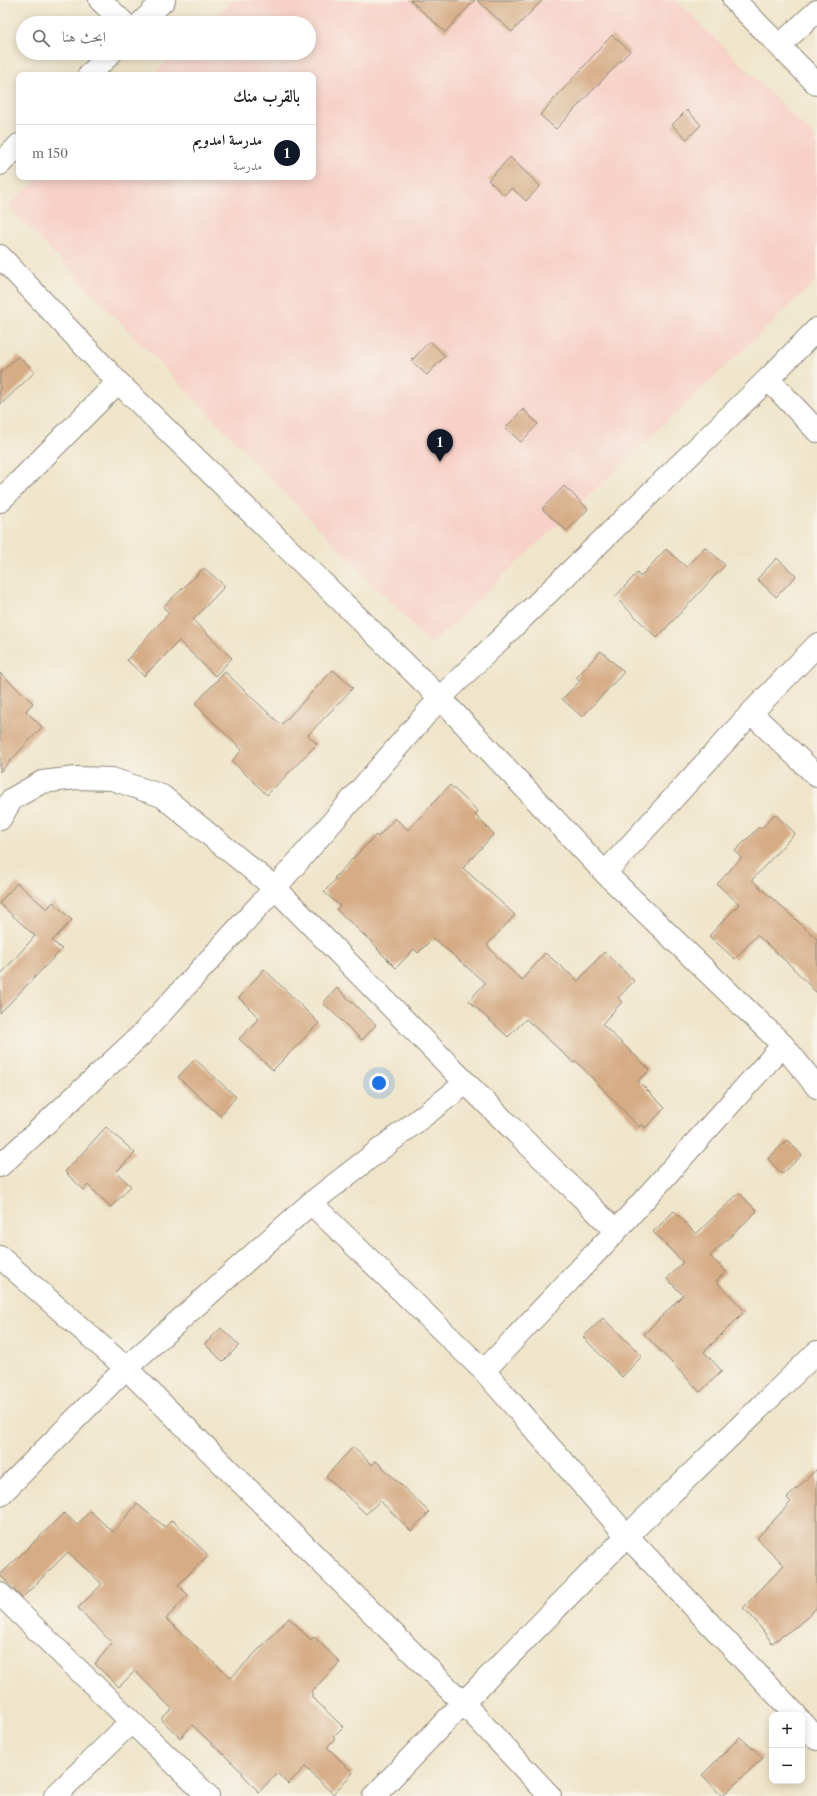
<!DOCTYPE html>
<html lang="ar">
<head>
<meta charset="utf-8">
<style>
	:root { --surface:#fff; --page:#f2f2f2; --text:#202124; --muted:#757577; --line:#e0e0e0; --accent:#111827 }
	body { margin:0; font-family:"Libre Caslon Text",Amiri,serif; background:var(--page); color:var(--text); direction:rtl }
	.controls { position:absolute; right:12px; bottom:12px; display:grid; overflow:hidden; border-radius:8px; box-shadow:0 2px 10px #0003 }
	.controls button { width:36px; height:36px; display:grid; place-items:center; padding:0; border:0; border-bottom:1px solid var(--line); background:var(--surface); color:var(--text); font:20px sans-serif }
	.you { position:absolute; left:379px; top:1083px; width:14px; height:14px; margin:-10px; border:3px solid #fff; border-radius:50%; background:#1a73e8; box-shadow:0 0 0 6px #1a73e833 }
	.badge { display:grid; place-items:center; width:26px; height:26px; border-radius:50%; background:var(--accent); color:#fff; font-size:13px; font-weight:700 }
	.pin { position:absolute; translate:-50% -33px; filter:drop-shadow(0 1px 2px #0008) }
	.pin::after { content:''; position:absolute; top:21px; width:14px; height:12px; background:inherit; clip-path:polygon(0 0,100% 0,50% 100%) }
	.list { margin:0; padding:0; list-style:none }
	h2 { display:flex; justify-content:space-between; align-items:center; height:52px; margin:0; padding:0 16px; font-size:17px }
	h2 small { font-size:13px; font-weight:400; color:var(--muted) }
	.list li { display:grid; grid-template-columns:26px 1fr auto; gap:12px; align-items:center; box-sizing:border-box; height:56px; padding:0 16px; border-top:1px solid var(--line) }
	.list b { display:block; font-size:15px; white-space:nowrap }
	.list p { margin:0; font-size:13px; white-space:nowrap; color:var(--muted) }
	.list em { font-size:13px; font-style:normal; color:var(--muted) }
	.icon { flex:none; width:22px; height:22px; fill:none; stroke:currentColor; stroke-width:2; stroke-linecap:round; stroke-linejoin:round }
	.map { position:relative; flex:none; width:817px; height:1796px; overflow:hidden; direction:ltr }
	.search { position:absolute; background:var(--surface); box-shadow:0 2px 10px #0003; left:16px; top:16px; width:300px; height:44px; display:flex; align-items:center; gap:10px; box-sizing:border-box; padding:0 14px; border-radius:22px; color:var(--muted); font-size:15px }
	.panel { position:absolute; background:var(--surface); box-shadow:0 2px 10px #0003; left:16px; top:72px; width:300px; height:108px; border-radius:8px; direction:rtl }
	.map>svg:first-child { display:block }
	.built { fill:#f7d1c8 }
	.building { fill:#d6ac85 }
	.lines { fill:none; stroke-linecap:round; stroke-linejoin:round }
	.minor-casing { stroke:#8d887a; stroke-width:24 }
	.minor { stroke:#fff; stroke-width:22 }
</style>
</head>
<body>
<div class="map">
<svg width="817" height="1796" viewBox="0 0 817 1796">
	<rect width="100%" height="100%" fill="#f7f3e8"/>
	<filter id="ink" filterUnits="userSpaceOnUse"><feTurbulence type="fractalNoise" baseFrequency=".025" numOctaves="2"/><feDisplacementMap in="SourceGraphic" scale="8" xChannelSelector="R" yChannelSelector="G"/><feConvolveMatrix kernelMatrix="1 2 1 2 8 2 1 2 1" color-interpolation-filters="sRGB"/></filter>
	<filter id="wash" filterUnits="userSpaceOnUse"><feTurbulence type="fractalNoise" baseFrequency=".012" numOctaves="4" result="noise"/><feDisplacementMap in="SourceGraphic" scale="16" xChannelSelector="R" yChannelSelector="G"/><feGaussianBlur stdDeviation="0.9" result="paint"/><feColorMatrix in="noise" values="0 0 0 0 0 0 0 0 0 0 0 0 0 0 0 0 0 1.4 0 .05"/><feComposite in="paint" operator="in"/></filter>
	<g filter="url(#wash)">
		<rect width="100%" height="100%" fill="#efe5ca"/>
		<path class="built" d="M 235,0 L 676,0 L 817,139 L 817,280 L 431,644 L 8,206 L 40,177 L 313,177 L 313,75 L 152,75 L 176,53 L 309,53 L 309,23 L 209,23 Z"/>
		<g id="blocks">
			<path class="building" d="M 410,0 L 475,0 L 445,32 Z
				M 477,0 L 542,0 L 512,32 Z
				M 612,35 L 630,51 L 556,129 L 540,115 Z
				M 687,110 L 701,125 L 687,139 L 672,125 Z
				M 510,157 L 540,186 L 526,201 L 512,188 L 504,195 L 488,180 Z
				M 430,341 L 445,356 L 427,375 L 411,361 Z
				M 18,356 L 35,372 L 0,405 L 0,373 Z
				M 523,409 L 538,424 L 521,442 L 505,428 Z
				M 564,486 L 588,509 L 567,531 L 542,509 Z
				M 705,547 L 725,565 L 657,638 L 615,597 L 637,573 L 640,577 L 666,549 L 686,567 Z
				M 777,558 L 796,576 L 776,597 L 757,579 Z
				M 204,568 L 225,586 L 193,620 L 232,658 L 215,676 L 179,641 L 144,676 L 127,660 L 169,613 L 163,607 Z
				M 601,651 L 624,672 L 582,717 L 562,699 L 580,681 L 576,678 Z
				M 333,670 L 353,688 L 308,735 L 317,744 L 267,795 L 232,761 L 242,750 L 195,704 L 225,672 L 281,725 Z
				M 0,673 L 33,703 L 26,711 L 42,727 L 0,772 Z
				M 450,785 L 478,811 L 475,815 L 494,834 L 463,868 L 515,915 L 487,945 L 502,962 L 522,980 L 545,953 L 578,981 L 604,952 L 634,981 L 618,998 L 622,1002 L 602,1024 L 650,1070 L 638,1081 L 665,1108 L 645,1128 L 642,1124 L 639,1127 L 576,1061 L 574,1063 L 526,1019 L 508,1037 L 469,1001 L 485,983 L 436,940 L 435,941 L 432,939 L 418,953 L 414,949 L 396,968 L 377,949 L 378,948 L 336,909 L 340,906 L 324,892 L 336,879 L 334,878 L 366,845 L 376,835 L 378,837 L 395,818 L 408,830 Z
				M 775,814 L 795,833 L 752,880 L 817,939 L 817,993 L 791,966 L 757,935 L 735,959 L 709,936 L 739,904 L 717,884 L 741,858 L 735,851 L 759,827 L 761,829 Z
				M 17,883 L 47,909 L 53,902 L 72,920 L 52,941 L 62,949 L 0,1013 L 0,975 L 35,936 L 0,904 L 0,902 Z
				M 264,969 L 319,1023 L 273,1070 L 239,1039 L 259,1018 L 239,998 Z
				M 337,988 L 376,1025 L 362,1040 L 323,1003 Z
				M 195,1059 L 236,1097 L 220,1116 L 178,1077 Z
				M 106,1127 L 135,1153 L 116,1172 L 131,1186 L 111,1207 L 88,1185 L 84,1190 L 65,1172 Z
				M 787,1140 L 802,1155 L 782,1174 L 768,1159 Z
				M 739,1193 L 757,1211 L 710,1256 L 726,1272 L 716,1281 L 745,1311 L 704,1352 L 722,1371 L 700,1392 L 644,1334 L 683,1295 L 667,1279 L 683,1262 L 653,1232 L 674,1211 L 696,1234 Z
				M 603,1318 L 642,1356 L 622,1377 L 583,1337 Z
				M 221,1328 L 239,1345 L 223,1362 L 205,1344 Z
				M 353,1447 L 372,1465 L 376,1461 L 429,1512 L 411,1531 L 380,1501 L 366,1514 L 326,1476 Z
				M 817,1469 L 817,1607 L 804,1621 L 772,1643 L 755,1620 L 743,1608 L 784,1565 L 757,1538 L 791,1502 L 787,1498 Z
				M 137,1504 L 165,1527 L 172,1520 L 208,1555 L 178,1585 L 188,1595 L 166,1619 L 231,1678 L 289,1618 L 311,1640 L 314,1637 L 340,1662 L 311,1692 L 313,1694 L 311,1696 L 343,1727 L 333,1737 L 335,1739 L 327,1747 L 353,1773 L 333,1794 L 305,1767 L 288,1784 L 277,1773 L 259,1792 L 242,1774 L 243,1773 L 192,1725 L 180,1738 L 161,1719 L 172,1709 L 135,1671 L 119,1687 L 95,1664 L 112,1643 L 78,1608 L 102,1584 L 68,1552 L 22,1598 L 0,1575 L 64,1513 L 77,1525 L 90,1511 L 113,1532 Z
				M 740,1737 L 763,1758 L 722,1796 L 702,1775 Z"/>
		</g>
	</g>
	<g filter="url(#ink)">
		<use href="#blocks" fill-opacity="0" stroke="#8d887a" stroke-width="1"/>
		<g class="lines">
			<defs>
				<path id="minor" d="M 100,0 L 124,23
					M 734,0 L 817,84
					M 141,23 L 164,0
					M 780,45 L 817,11
					M 89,75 L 111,53
					M 0,164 L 19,145
					M 0,256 L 118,382 L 440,698 L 605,873 L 783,1045 L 817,1087
					M 768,379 L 817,431
					M 0,501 L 118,382
					M 751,713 L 817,776
					M 0,819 L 12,799 L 42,782 L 76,778 L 112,779 L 162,796 L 275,888 L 466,1083 L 616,1231
					M 605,873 L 751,713 L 817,645
					M 0,1166 L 141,1035 L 275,888 L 440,698 L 768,379 L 817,329
					M 311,1203 L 484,1371 L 627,1536 L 796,1715
					M 0,1257 L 126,1368 L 463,1703 L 550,1796
					M 484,1371 L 616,1231 L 783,1045
					M 0,1495 L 126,1368 L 311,1203 L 466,1083
					M 0,1594 L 208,1796
					M 802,1722 L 817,1739
					M 55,1796 L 131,1722
					M 374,1796 L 463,1703 L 627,1536 L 817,1352"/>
			</defs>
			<use href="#minor" class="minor-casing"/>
			<use href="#minor" class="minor"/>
		</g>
	</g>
</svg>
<div class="controls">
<button>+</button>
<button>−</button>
</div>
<div class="you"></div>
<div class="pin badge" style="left:440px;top:462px">1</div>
<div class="search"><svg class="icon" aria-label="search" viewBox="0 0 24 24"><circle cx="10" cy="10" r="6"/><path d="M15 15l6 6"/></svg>ابحث هنا</div>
<section class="panel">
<h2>بالقرب منك<small></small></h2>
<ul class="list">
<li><span class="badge">1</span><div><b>مدرسة امدويم</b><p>مدرسة</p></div><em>150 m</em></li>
</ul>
</section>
</div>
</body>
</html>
